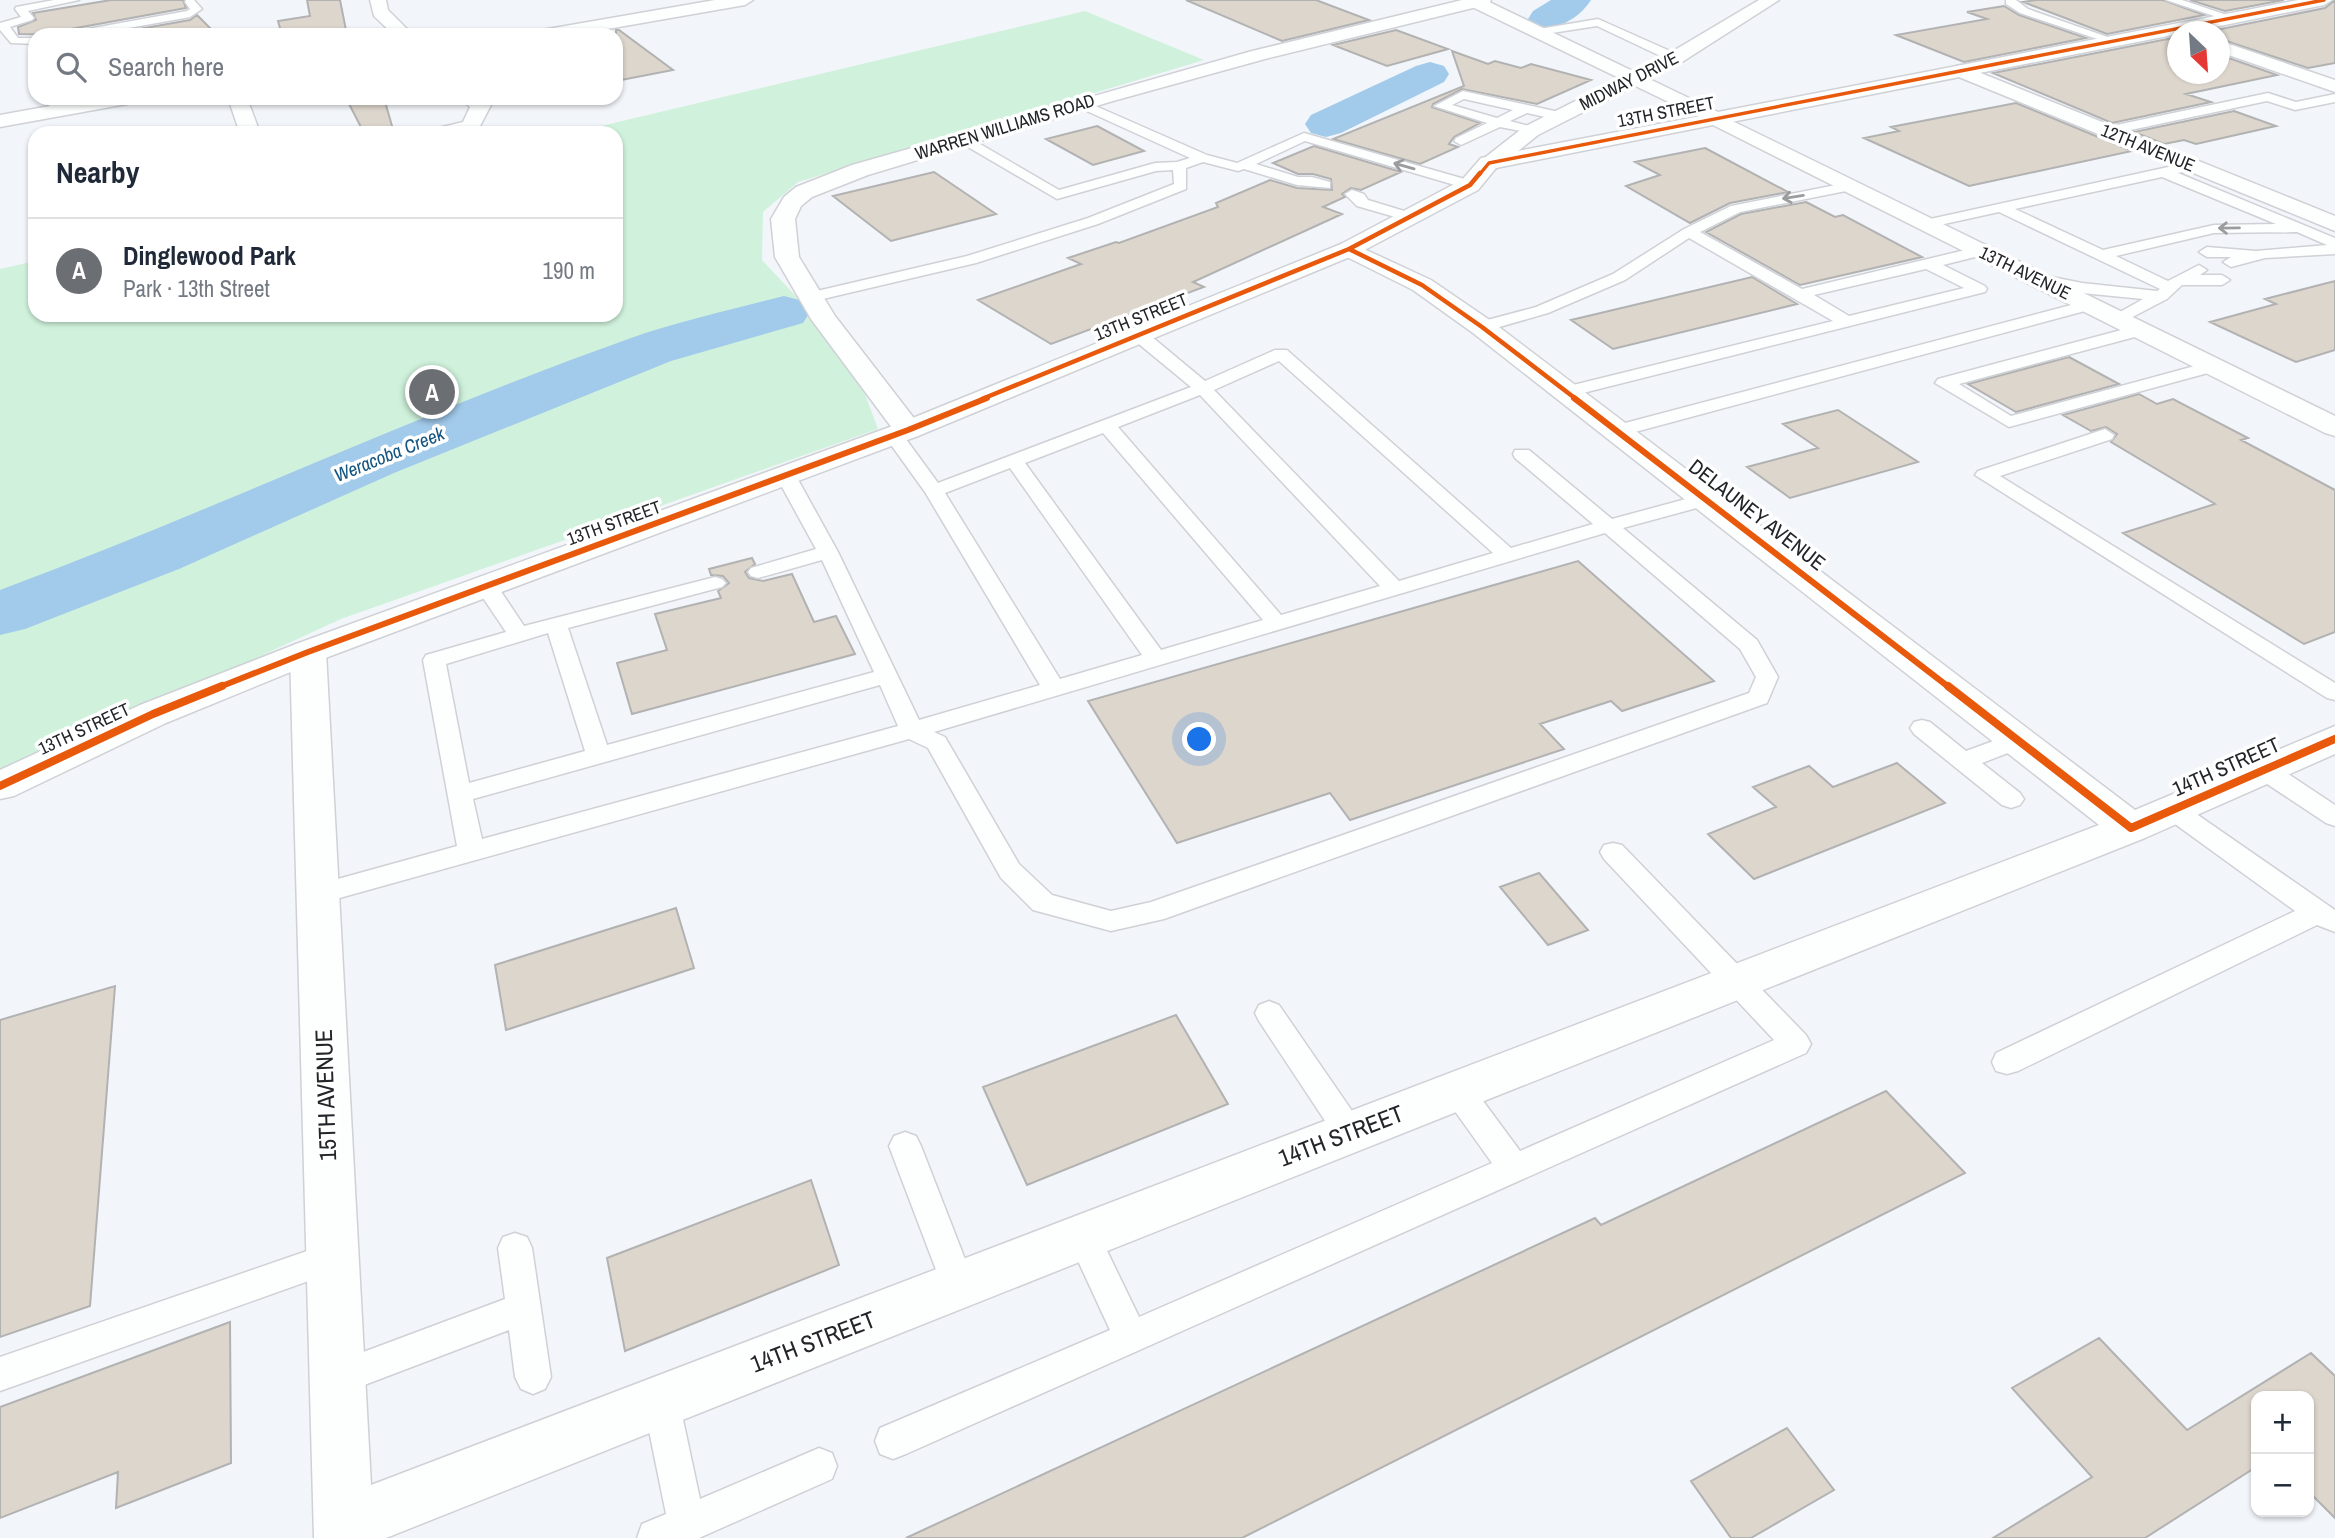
<!DOCTYPE html>
<html lang="en">
<head>
<meta charset="utf-8">
<style>
	:root { --surface:#fff; --page:#f2f2f3; --text:#1f2937; --muted:#747a83; --line:#e0e1e3; --accent:#6b6e72 }
	body { margin:0; font-family:"Archivo Narrow",sans-serif; background:var(--page); color:var(--text) }
	.controls { position:absolute; right:21px; bottom:21px; display:grid; overflow:hidden; border-radius:14px; box-shadow:0 2px 5px #0004 }
	.controls button { width:63px; height:63px; display:grid; place-items:center; padding:0; border:0; border-bottom:2px solid var(--line); background:var(--surface); color:var(--text); font:35px sans-serif }
	.compass { position:absolute; left:2167px; top:21px; width:63px; height:63px; border-radius:50%; background:var(--surface); box-shadow:0 2px 5px #0004; rotate:155deg }
	.you { position:absolute; left:1200px; top:740px; width:24px; height:24px; margin:-18px; border:5px solid #fff; border-radius:50%; background:#1a73e8; box-shadow:0 0 0 10px #1a73e833 }
	.badge { display:grid; place-items:center; width:46px; height:46px; border-radius:50%; background:var(--accent); color:#fff; font-size:23px; font-weight:700 }
	.pin { position:absolute; translate:-50% -50%; border:4px solid #fff; box-shadow:0 2px 7px #0006 }
	.list { margin:0; padding:0; list-style:none }
	h2 { display:flex; justify-content:space-between; align-items:center; height:91px; margin:0; padding:0 28px; font-size:30px }
	h2 small { font-size:23px; font-weight:400; color:var(--muted) }
	.list li { display:grid; grid-template-columns:46px 1fr auto; gap:21px; align-items:center; box-sizing:border-box; height:105px; padding:0 28px; border-top:2px solid var(--line) }
	.list b { display:block; font-size:26px; white-space:nowrap }
	.list p { margin:0; font-size:23px; white-space:nowrap; color:var(--muted) }
	.list em { font-size:23px; font-style:normal; color:var(--muted) }
	.icon { flex:none; width:38px; height:38px; fill:none; stroke:currentColor; stroke-width:2; stroke-linecap:round; stroke-linejoin:round }
	.map { position:relative; flex:none; width:2335px; height:1538px; overflow:hidden }
	.search { position:absolute; background:var(--surface); box-shadow:0 2px 5px #0004; left:28px; top:28px; width:595px; height:77px; display:flex; align-items:center; gap:18px; box-sizing:border-box; padding:0 24px; border-radius:21px; color:var(--muted); font-size:26px }
	.panel { position:absolute; background:var(--surface); box-shadow:0 2px 5px #0004; left:28px; top:126px; width:595px; height:196px; border-radius:21px }
	.map>svg:first-child { display:block }
	.green { fill:#d0f2dc }
	.lines { fill:none; stroke-linecap:round; stroke-linejoin:round }
	.river { fill:#a1caeb; fill-rule:evenodd }
	.building { fill:#ddd6cd; stroke:#b2b2b2; stroke-width:2 }
	.service-casing { stroke:#cfd1d6; stroke-width:3 }
	.minor-casing { stroke:#cfd1d6; stroke-width:3 }
	.tertiary-casing { stroke:#cfd1d6; stroke-width:3 }
	.secondary-casing { stroke:#cfd1d6; stroke-width:3 }
	.primary-casing { stroke:#cfd1d6; stroke-width:3 }
	.service { fill:#fdfefe; fill-rule:evenodd }
	.minor { fill:#fdfefe; fill-rule:evenodd }
	.tertiary { fill:#fdfefe; fill-rule:evenodd }
	.secondary { fill:#fdfefe; fill-rule:evenodd }
	.primary { fill:#fdfefe; fill-rule:evenodd }
	.cycleway-far3-casing { stroke:#fff; stroke-width:6 }
	.cycleway-far2-casing { stroke:#fff; stroke-width:7 }
	.cycleway-far1-casing { stroke:#fff; stroke-width:10 }
	.cycleway-casing { stroke:#fff; stroke-width:12 }
	.cycleway-far3 { stroke:#e8590c; stroke-width:3.5 }
	.cycleway-far2 { stroke:#e8590c; stroke-width:4.5 }
	.cycleway-far1 { stroke:#e8590c; stroke-width:6 }
	.cycleway { stroke:#e8590c; stroke-width:8 }
	.oneway { stroke:#9b9c9e }
	.labels { text-anchor:middle; stroke-width:7; stroke-linejoin:round; paint-order:stroke }
	.far-street-label { font-size:18px; fill:#232529; stroke:#fff }
	.far-water-label { font-size:19px; font-style:italic; fill:#135580; stroke:#fff }
	.street-label { font-size:21px; fill:#232529; stroke:#fff }
	.near-street-label { font-size:24px; fill:#232529; stroke:#fff }
</style>
</head>
<body>
<div class="map">
<svg width="2335" height="1538" viewBox="0 0 2335 1538">
	<rect width="100%" height="100%" fill="#f2f5fa"/>
	<path class="green" d="M 1085,11 L 1204,60 L 798,182 L 763,212 L 762,260 L 850,354 L 878,429 L 341,619 L 0,776 L 0,269 L 35,261 L 35,315 L 616,315 L 616,133 L 572,133 Z"/>
	<g class="lines">
		<path class="river" d="M 1551,0 L 1591,0 C 1579,19 1555,32 1533,27 L 1528,19 L 1533,11 Z
			M 1430,62 L 1444,66 L 1449,74 L 1444,82 L 1341,133 L 1326,137 L 1311,133 L 1305,124 L 1311,115 L 1416,66 Z
			M 784,296 L 803,301 L 810,312 L 803,323 L 671,361 L 394,473 L 179,569 L 25,629 L 0,635 L 0,590 C 212,511 417,414 631,338 C 680,321 733,309 784,296 Z"/>
	</g>
	<path class="building" d="M 111,0 L 183,0 L 186,8 L 71,29 L 63,35 L 19,34 L 18,27 L 36,20 L 33,13 Z
		M 307,0 L 340,0 L 347,35 L 282,35 L 278,21 L 310,16 Z
		M 1186,0 L 1316,0 L 1369,20 L 1282,41 Z
		M 2036,0 L 2163,0 L 2204,15 L 2107,34 L 2023,2 Z
		M 2190,0 L 2284,0 L 2225,11 Z
		M 2335,0 L 2335,63 L 2308,68 L 2220,39 L 2220,32 L 2206,32 L 2325,8 Z
		M 2004,6 L 2019,15 L 2086,38 L 1964,62 L 1896,35 L 1987,19 L 1967,12 Z
		M 197,15 L 217,35 L 105,35 L 190,20 Z
		M 616,30 L 619,30 L 673,70 L 616,81 Z
		M 1396,30 L 1448,49 L 1387,66 L 1333,45 Z
		M 2178,37 L 2178,74 L 2220,74 L 2220,55 L 2277,75 L 2186,94 L 2211,102 L 2112,123 L 1993,73 Z
		M 1452,51 L 1488,64 L 1495,61 L 1521,68 L 1531,64 L 1591,80 L 1537,104 L 1462,89 L 1433,104 L 1432,107 L 1480,123 L 1454,137 L 1449,144 L 1458,147 L 1420,164 L 1333,139 L 1464,86 Z
		M 346,98 L 384,98 L 394,133 L 364,133 Z
		M 2016,103 L 2132,151 L 1969,186 L 1864,138 L 1899,131 L 1891,127 Z
		M 2234,111 L 2276,126 L 2196,144 L 2184,140 L 2164,144 L 2134,132 Z
		M 1097,126 L 1144,151 L 1093,165 L 1046,139 Z
		M 1314,146 L 1401,172 L 1361,190 L 1351,188 L 1342,194 L 1345,197 L 1323,207 L 1342,214 L 1193,282 L 1204,287 L 1051,344 L 978,300 L 1081,264 L 1068,258 L 1116,242 L 1119,243 L 1218,207 L 1216,203 L 1270,180 L 1297,188 L 1332,190 L 1331,179 L 1313,174 L 1298,174 L 1273,163 Z
		M 1705,148 L 1788,192 L 1730,203 L 1690,223 L 1626,186 L 1660,175 L 1635,162 Z
		M 934,172 L 996,214 L 891,241 L 833,196 Z
		M 1806,202 L 1835,217 L 1843,215 L 1922,257 L 1800,285 L 1706,232 L 1741,214 Z
		M 1752,277 L 1797,304 L 1613,349 L 1571,320 Z
		M 2335,281 L 2335,350 L 2296,362 L 2210,322 L 2276,304 L 2265,299 Z
		M 2069,357 L 2119,384 L 2016,412 L 1968,384 Z
		M 2139,394 L 2157,404 L 2173,399 L 2248,438 L 2241,440 L 2335,490 L 2335,632 L 2304,644 L 2123,533 L 2215,504 L 2111,442 L 2117,434 L 2106,427 L 2091,431 L 2063,415 Z
		M 1838,410 L 1918,462 L 1790,498 L 1747,467 L 1818,448 L 1783,424 Z
		M 752,558 L 755,564 L 745,572 L 749,578 L 763,581 L 792,574 L 814,622 L 836,616 L 855,654 L 632,714 L 617,663 L 667,650 L 655,614 L 721,598 L 718,591 L 729,583 L 723,576 L 711,575 L 709,569 Z
		M 1578,561 L 1714,681 L 1622,711 L 1611,701 L 1540,724 L 1564,749 L 1350,820 L 1330,793 L 1177,843 L 1088,701 Z
		M 1897,763 L 1945,803 L 1754,879 L 1708,834 L 1776,807 L 1753,787 L 1809,766 L 1833,787 Z
		M 1539,873 L 1588,930 L 1548,945 L 1500,887 Z
		M 676,908 L 694,968 L 506,1030 L 495,965 Z
		M 115,986 L 90,1306 L 0,1337 L 0,1020 Z
		M 1176,1015 L 1228,1104 L 1027,1185 L 983,1087 Z
		M 1886,1091 L 1965,1173 L 1242,1538 L 906,1538 L 1595,1218 L 1601,1225 Z
		M 811,1180 L 839,1265 L 625,1351 L 607,1258 Z
		M 230,1322 L 231,1463 L 116,1508 L 118,1472 L 0,1518 L 0,1407 Z
		M 2099,1338 L 2187,1430 L 2311,1353 L 2335,1376 L 2335,1518 L 2309,1492 L 2309,1396 L 2256,1396 L 2256,1467 L 2145,1538 L 1993,1538 L 2092,1477 L 2012,1388 Z
		M 1787,1428 L 1834,1490 L 1751,1538 L 1731,1538 L 1691,1481 Z"/>
	<g class="lines">
		<defs>
			<path id="service" d="M 54,0 L 79,0 L 28,11 L 34,18 L 32,20 L 10,27 L 18,38 L 35,38 L 35,44 L 11,43 L 0,30 L 0,23 L 21,17 L 15,9 L 16,7 Z
				M 186,0 L 194,0 L 202,9 L 190,17 L 90,35 L 65,35 L 71,32 L 187,11 L 190,9 L 185,2 Z
				M 2006,0 L 2016,0 L 2028,9 L 2119,41 L 2109,43 L 2020,13 L 2006,4 Z
				M 2166,0 L 2182,0 L 2236,18 L 2226,20 Z
				M 1598,19 L 1679,55 L 1681,58 L 1671,61 L 1597,26 L 1539,35 L 1533,32 L 1539,29 Z
				M 1463,91 L 1559,112 L 1565,116 L 1559,120 L 1527,113 L 1510,121 L 1536,128 L 1536,134 L 1500,127 L 1461,145 L 1454,141 L 1456,138 L 1487,123 L 1434,106 ZM 1464,99 L 1513,110 L 1497,118 L 1452,105 Z
				M 2268,93 L 2296,102 L 2335,94 L 2335,102 L 2295,110 L 2267,101 L 2107,135 L 2100,131 L 2107,127 Z
				M 47,98 L 59,98 L 63,111 L 62,114 L 52,114 Z
				M 1082,100 L 1207,155 L 1237,163 L 1304,133 L 1475,182 L 1477,185 L 1470,189 L 1465,188 L 1305,141 L 1256,164 L 1298,177 L 1312,177 L 1330,182 L 1330,188 L 1297,185 L 1244,169 L 1238,171 L 1203,162 L 1186,168 L 1186,189 L 1098,224 L 976,263 L 810,302 L 804,300 L 802,297 L 804,294 L 967,256 L 1088,218 L 1174,184 L 1173,170 L 1156,171 L 1057,199 L 956,140 L 963,136 L 968,137 L 1059,190 L 1155,163 L 1177,162 L 1190,158 L 1078,107 L 1078,101 Z
				M 2191,162 L 2196,163 L 2196,169 L 2178,173 L 2335,238 L 2335,254 L 2265,258 L 2231,267 L 2223,262 L 2231,257 L 2207,257 L 2199,252 L 2207,247 L 2256,251 L 2327,245 L 2297,232 L 2214,233 L 2116,256 L 2168,281 L 2199,265 L 2207,270 L 2200,275 L 2222,275 L 2230,280 L 2222,285 L 2182,285 L 2167,299 L 2119,324 L 2111,319 L 2113,316 L 2143,299 L 2082,293 L 2031,282 L 2029,279 L 2037,274 L 2082,283 L 2157,291 L 2160,289 L 1999,212 L 1926,228 L 1919,224 L 1921,221 ZM 2162,177 L 2276,224 L 2214,225 L 2103,250 L 2015,209 Z
				M 1851,182 L 1856,183 L 1856,189 L 1740,212 L 1700,232 L 1802,289 L 1982,246 L 1987,248 L 1990,251 L 1987,254 L 1943,265 L 1985,286 L 1987,289 L 1985,292 L 1567,397 L 1558,392 L 1561,388 L 1833,321 L 1689,238 L 1625,280 L 1548,313 L 1482,332 L 1474,327 L 1476,323 L 1536,307 L 1613,274 L 1684,229 L 1731,206 ZM 1926,269 L 1964,288 L 1849,316 L 1814,295 Z
				M 1352,190 L 1364,194 L 1368,200 L 1414,214 L 1416,217 L 1409,221 L 1357,206 L 1345,194 Z
				M 2090,300 L 2096,302 L 2098,305 L 2096,308 L 1624,435 L 1610,435 L 1608,431 L 1610,427 Z
				M 2140,325 L 2146,326 L 2148,330 L 2146,334 L 1959,384 L 2011,416 L 2213,361 L 2222,366 L 2219,370 L 2009,427 L 1935,383 L 1938,379 Z
				M 1140,331 L 1146,332 L 1205,381 L 1275,350 L 1287,350 L 1511,548 L 1593,524 L 1515,458 L 1513,454 L 1515,450 L 1529,450 L 1612,519 L 1708,493 L 1715,495 L 1718,499 L 1715,503 L 1623,528 L 1757,640 L 1778,677 L 1767,703 L 1164,919 L 1111,931 L 1033,910 L 1001,878 L 928,748 L 909,739 L 318,904 L 309,901 L 305,894 L 309,887 L 457,846 L 423,660 L 426,655 L 506,632 L 475,586 L 478,581 L 494,581 L 524,626 L 715,577 L 722,579 L 726,583 L 722,587 L 568,628 L 607,745 L 874,672 L 822,560 L 758,578 L 751,576 L 748,572 L 751,568 L 816,549 L 776,476 L 779,472 L 793,472 L 796,476 L 838,552 L 919,720 L 1040,685 L 925,492 L 884,435 L 886,431 L 900,431 L 938,483 L 1191,387 L 1134,340 L 1132,336 L 1134,332 ZM 1279,361 L 1493,553 L 1399,581 L 1214,390 ZM 1200,395 L 1380,586 L 1281,615 L 1118,427 ZM 1103,433 L 1263,620 L 1161,650 L 1025,463 ZM 1010,468 L 1142,655 L 1060,679 L 945,493 ZM 1605,533 L 1740,649 L 1756,677 L 1749,693 L 1151,902 L 1111,911 L 1052,895 L 1019,864 L 945,737 L 934,732 ZM 548,633 L 585,751 L 469,783 L 446,664 ZM 880,685 L 898,726 L 482,839 L 473,799 Z
				M 2105,429 L 2114,435 L 2112,439 L 2000,476 L 2335,683 L 2335,700 L 2327,698 L 1975,475 L 1978,471 Z
				M 1922,720 L 1930,722 L 1966,751 L 2018,732 L 2026,734 L 2030,740 L 2026,746 L 1982,763 L 2020,793 L 2024,799 L 2020,805 L 2011,808 L 2002,805 L 1914,734 L 1910,728 L 1914,722 Z
				M 2264,762 L 2273,764 L 2335,805 L 2335,826 L 2326,823 L 2255,776 L 2252,770 L 2255,764 Z
				M 2173,801 L 2182,804 L 2335,910 L 2335,932 L 2317,925 L 2018,1071 L 2007,1074 L 1996,1071 L 1992,1062 L 1996,1053 L 2295,911 L 2164,816 L 2160,810 L 2164,804 Z
				M 1613,843 L 1622,845 L 1806,1035 L 1811,1044 L 1806,1053 L 906,1454 L 893,1459 L 880,1454 L 875,1441 L 880,1428 L 1110,1330 L 1067,1237 L 1071,1226 L 1083,1222 L 1095,1226 L 1139,1317 L 1492,1163 L 1447,1100 L 1443,1091 L 1447,1082 L 1458,1078 L 1469,1082 L 1520,1151 L 1774,1040 L 1604,859 L 1600,852 L 1604,845 Z
				M 1269,1001 L 1279,1005 L 1361,1124 L 1365,1133 L 1361,1142 L 1350,1146 L 1339,1142 L 1259,1021 L 1255,1013 L 1259,1005 Z
				M 905,1132 L 916,1136 L 921,1146 L 975,1285 L 970,1296 L 958,1301 L 946,1296 L 889,1146 L 894,1136 Z
				M 515,1233 L 527,1237 L 532,1248 L 551,1377 L 545,1389 L 533,1394 L 521,1389 L 515,1377 L 509,1330 L 338,1395 L 326,1390 L 320,1378 L 326,1366 L 505,1299 L 498,1248 L 503,1237 Z
				M 333,1242 L 345,1246 L 350,1257 L 345,1268 L 0,1391 L 0,1357 Z
				M 661,1383 L 674,1388 L 679,1401 L 700,1499 L 819,1448 L 832,1453 L 837,1466 L 832,1479 L 699,1538 L 637,1538 L 642,1524 L 666,1514 L 643,1401 L 648,1388 Z"/>
			<path id="minor" d="M 370,0 L 386,0 L 388,10 L 413,35 L 394,35 L 374,16 Z
				M 715,0 L 753,0 L 745,5 L 573,35 L 533,35 L 542,30 Z
				M 1462,0 L 1491,0 L 1489,4 L 1265,59 L 1113,101 L 868,175 L 812,197 L 801,206 L 795,219 L 799,257 L 835,316 L 923,430 L 918,436 L 908,439 L 898,436 L 811,319 L 775,257 L 771,219 L 784,197 L 796,187 L 852,165 L 1252,51 Z
				M 1759,0 L 1779,0 L 1682,62 L 1538,135 L 1497,168 L 1481,168 L 1478,163 L 1524,127 L 1668,54 Z
				M 2220,41 L 2335,80 L 2335,92 L 2220,52 Z
				M 1961,65 L 2335,216 L 2335,231 L 1954,75 L 1952,71 L 1954,67 Z
				M 94,98 L 137,98 L 134,102 L 127,104 L 0,127 L 0,115 Z
				M 225,98 L 247,98 L 260,133 L 240,133 L 230,104 Z
				M 460,98 L 484,98 L 491,105 L 478,130 L 431,133 L 434,129 L 463,122 L 470,107 Z
				M 1349,242 L 1431,280 L 1491,321 L 2135,810 L 2335,726 L 2335,754 L 2145,838 L 386,1538 L 314,1538 L 290,652 L 296,644 L 308,641 L 320,644 L 326,652 L 371,1485 L 2099,825 L 1473,333 L 1413,290 L 1341,254 L 1337,249 L 1341,244 Z"/>
			<path id="tertiary" d="M 1716,113 L 2335,416 L 2335,436 L 2325,433 L 1709,123 L 1706,119 L 1709,115 Z"/>
			<path id="secondary" d="M 1716,113 L 1723,115 L 1726,119 L 1723,123 L 1496,168 L 1478,190 L 1357,254 L 918,436 L 320,660 L 166,723 L 14,796 L 0,799 L 0,770 L 140,705 L 296,644 L 898,424 L 1341,244 L 1462,180 L 1481,158 Z"/>
			<path id="primary" d="M 1464,0 L 1485,0 L 1718,112 L 2298,0 L 2332,0 L 2324,5 L 2190,32 L 2178,32 L 2178,34 L 1716,125 L 1466,4 Z"/>
		</defs>
		<use href="#service" class="service-casing"/>
		<use href="#minor" class="minor-casing"/>
		<use href="#tertiary" class="tertiary-casing"/>
		<use href="#secondary" class="secondary-casing"/>
		<use href="#primary" class="primary-casing"/>
		<use href="#service" class="service"/>
		<use href="#minor" class="minor"/>
		<use href="#tertiary" class="tertiary"/>
		<use href="#secondary" class="secondary"/>
		<use href="#primary" class="primary"/>
		<defs>
			<path id="cycleway-far3" d="M 1479,175 L 1489,163 L 2324,0"/>
			<path id="cycleway-far2" d="M 1349,249 L 1422,285 L 1482,327 L 1576,399
				M 982,399 L 1349,249 L 1470,185 L 1480,173"/>
			<path id="cycleway-far1" d="M 1574,398 L 1950,688
				M 217,688 L 308,652 L 908,430 L 987,398"/>
			<path id="cycleway" d="M 1948,686 L 2131,828 L 2335,739
				M 0,786 L 153,714 L 222,686"/>
		</defs>
		<use href="#cycleway-far3" class="cycleway-far3-casing"/>
		<use href="#cycleway-far2" class="cycleway-far2-casing"/>
		<use href="#cycleway-far1" class="cycleway-far1-casing"/>
		<use href="#cycleway" class="cycleway-casing"/>
		<use href="#cycleway-far3" class="cycleway-far3"/>
		<use href="#cycleway-far2" class="cycleway-far2"/>
		<use href="#cycleway-far1" class="cycleway-far1"/>
		<use href="#cycleway" class="cycleway"/>
	</g>
	<defs><path id="oneway-shaft" d="M-6 0H5M1.5-3L5.5 0L1.5 3" fill="none" stroke-width="1.6" stroke-linecap="round" stroke-linejoin="round" transform="scale(1.75)"/></defs>
	<g class="oneway">
		<use href="#oneway-shaft" transform="translate(1404 166) rotate(-164)"/>
		<use href="#oneway-shaft" transform="translate(1793 197) rotate(171)"/>
		<use href="#oneway-shaft" transform="translate(2229 228) rotate(179)"/>
	</g>
	<g class="labels">
		<g class="far-street-label">
			<text transform="translate(1629 81) rotate(-27)" y="6">MIDWAY DRIVE</text>
			<text transform="translate(1666 112) rotate(-11)" y="6">13TH STREET</text>
			<text transform="translate(1005 127) rotate(-17)" y="6">WARREN WILLIAMS ROAD</text>
			<text transform="translate(2148 148) rotate(22)" y="6">12TH AVENUE</text>
			<text transform="translate(2025 273) rotate(26)" y="6">13TH AVENUE</text>
			<text transform="translate(1141 317) rotate(-22)" y="6">13TH STREET</text>
			<text transform="translate(614 523) rotate(-20)" y="6">13TH STREET</text>
			<text transform="translate(84 729) rotate(-25)" y="6">13TH STREET</text>
		</g>
		<g class="far-water-label">
			<text transform="translate(389 454) rotate(-22)" y="7">Weracoba Creek</text>
		</g>
		<g class="street-label">
			<text transform="translate(1757 515) rotate(38)" y="7">DELAUNEY AVENUE</text>
			<text transform="translate(2226 767) rotate(-24)" y="7">14TH STREET</text>
		</g>
		<g class="near-street-label">
			<text transform="translate(326 1095) rotate(-92)" y="8">15TH AVENUE</text>
			<text transform="translate(1341 1136) rotate(-21)" y="8">14TH STREET</text>
			<text transform="translate(813 1342) rotate(-21)" y="8">14TH STREET</text>
		</g>
	</g>
</svg>
<div class="controls">
<button>+</button>
<button>−</button>
</div>
<svg class="compass" viewBox="-18 -18 36 36"><path d="M0-13l5 13h-10z" fill="#e53935"/><path d="M0 13l5-13h-10z" fill="#747a83"/></svg>
<div class="you"></div>
<div class="pin badge" style="left:432px;top:392px">A</div>
<div class="search"><svg class="icon" aria-label="search" viewBox="0 0 24 24"><circle cx="10" cy="10" r="6"/><path d="M15 15l6 6"/></svg>Search here</div>
<section class="panel">
<h2>Nearby<small></small></h2>
<ul class="list">
<li><span class="badge">A</span><div><b>Dinglewood Park</b><p>Park · 13th Street</p></div><em>190 m</em></li>
</ul>
</section>
</div>
</body>
</html>
